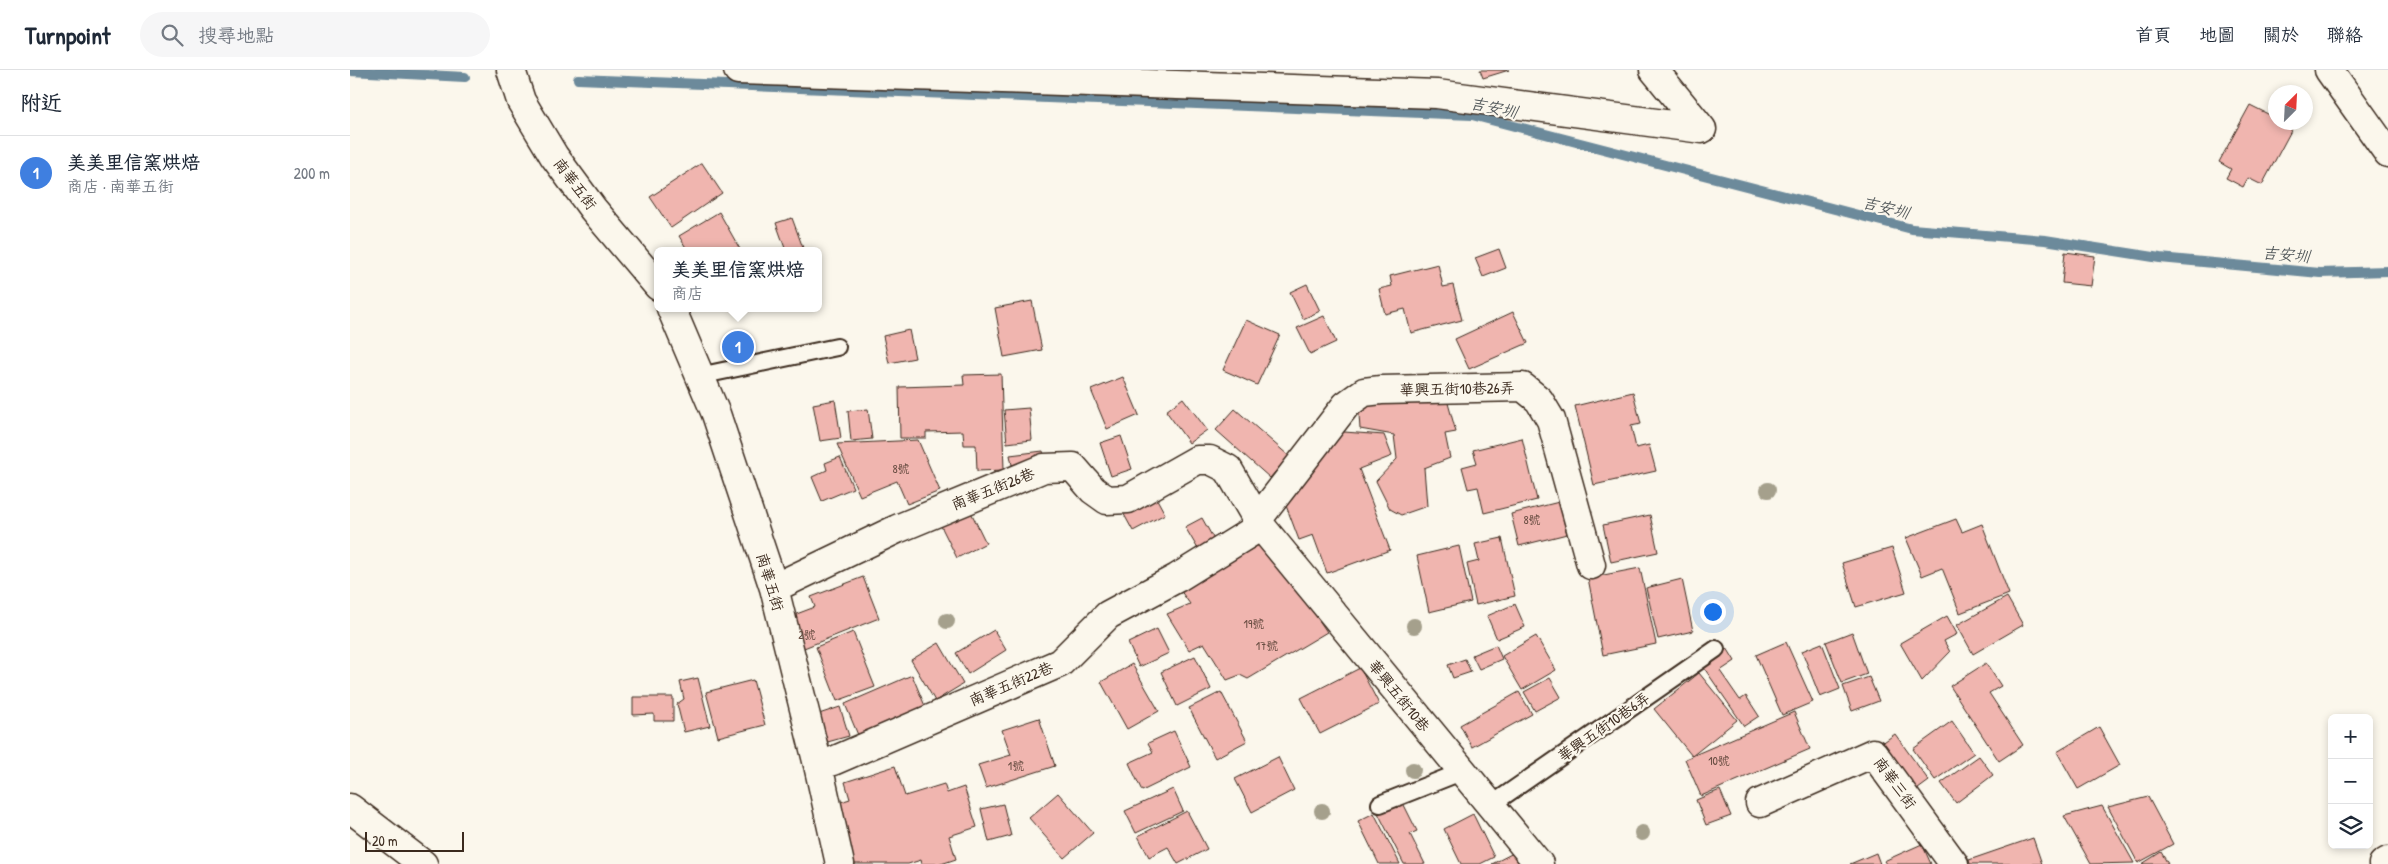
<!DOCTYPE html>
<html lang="zh-TW">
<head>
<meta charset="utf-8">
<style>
	:root { --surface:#fff; --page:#f6f6f7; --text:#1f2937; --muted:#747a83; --line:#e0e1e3; --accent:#2563eb }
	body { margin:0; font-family:"Patrick Hand","LXGW WenKai TC",sans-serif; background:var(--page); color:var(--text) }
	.controls { position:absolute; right:15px; bottom:15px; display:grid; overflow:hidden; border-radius:8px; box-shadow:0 2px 8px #0003 }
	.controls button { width:45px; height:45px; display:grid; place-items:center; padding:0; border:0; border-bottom:1px solid var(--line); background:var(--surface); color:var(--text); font:25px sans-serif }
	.compass { position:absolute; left:1918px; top:15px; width:45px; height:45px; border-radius:50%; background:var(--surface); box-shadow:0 2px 8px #0003; rotate:24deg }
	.scale { position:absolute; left:15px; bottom:12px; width:99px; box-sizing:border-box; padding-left:5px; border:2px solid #3b2a1e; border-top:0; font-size:14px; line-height:18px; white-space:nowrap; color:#3b2a1e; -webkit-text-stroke:4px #fbf7ec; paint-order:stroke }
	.you { position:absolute; left:1362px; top:541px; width:18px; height:18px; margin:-12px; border:4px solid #fff; border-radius:50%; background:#1a73e8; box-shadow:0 0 0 8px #1a73e833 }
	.badge { display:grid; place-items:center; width:32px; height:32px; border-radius:50%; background:var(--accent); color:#fff; font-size:16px; font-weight:700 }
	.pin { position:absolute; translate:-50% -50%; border:2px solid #fff; box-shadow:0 1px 5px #0006 }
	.popup { position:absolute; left:304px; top:177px; width:168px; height:65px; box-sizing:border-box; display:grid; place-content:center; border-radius:8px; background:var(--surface); filter:drop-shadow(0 1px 4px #0005); font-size:16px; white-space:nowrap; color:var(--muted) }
	.popup b { font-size:19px; color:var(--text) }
	.popup::after { content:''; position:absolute; left:50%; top:100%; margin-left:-10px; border:10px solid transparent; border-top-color:var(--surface) }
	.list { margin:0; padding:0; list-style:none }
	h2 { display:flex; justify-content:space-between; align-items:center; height:65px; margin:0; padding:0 20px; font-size:21px }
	h2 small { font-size:16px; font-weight:400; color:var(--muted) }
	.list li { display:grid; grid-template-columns:32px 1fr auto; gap:15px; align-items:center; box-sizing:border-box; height:75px; padding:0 20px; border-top:1px solid var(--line) }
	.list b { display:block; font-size:19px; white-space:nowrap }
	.list p { margin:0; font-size:16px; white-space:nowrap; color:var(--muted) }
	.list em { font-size:16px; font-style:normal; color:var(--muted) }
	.icon { flex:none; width:28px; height:28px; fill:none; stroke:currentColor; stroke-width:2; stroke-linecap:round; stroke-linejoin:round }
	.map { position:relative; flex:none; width:2038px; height:794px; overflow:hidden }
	header { display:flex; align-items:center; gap:30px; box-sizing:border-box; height:70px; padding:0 25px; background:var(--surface); border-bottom:1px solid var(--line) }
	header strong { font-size:24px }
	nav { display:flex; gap:28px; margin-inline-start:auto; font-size:18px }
	.search { width:350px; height:45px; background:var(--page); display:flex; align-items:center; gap:12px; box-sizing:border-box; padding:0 18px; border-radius:28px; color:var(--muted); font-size:19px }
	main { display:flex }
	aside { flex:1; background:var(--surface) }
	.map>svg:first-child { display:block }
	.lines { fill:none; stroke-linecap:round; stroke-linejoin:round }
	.stream { stroke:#6c8a9b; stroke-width:10 }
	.building { fill:#f0b5af; stroke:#3b2a1e }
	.service-casing { stroke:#3b2a1e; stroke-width:20 }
	.minor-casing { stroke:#3b2a1e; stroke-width:31 }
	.tertiary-casing { stroke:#3b2a1e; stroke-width:31 }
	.primary-casing { stroke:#3b2a1e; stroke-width:31 }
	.service { stroke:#fbf7ec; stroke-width:16 }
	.minor { stroke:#fbf7ec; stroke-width:28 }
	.tertiary { stroke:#fbf7ec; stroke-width:28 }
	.primary { stroke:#fbf7ec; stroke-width:28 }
	.tree { fill:#a5a08c }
	.labels { text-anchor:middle; stroke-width:4.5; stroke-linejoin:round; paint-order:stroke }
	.number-label { font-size:12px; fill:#684d42 }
	.street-label { font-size:15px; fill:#3b2a1e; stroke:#fbf7ec }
	.water-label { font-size:16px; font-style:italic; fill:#545a5c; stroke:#fbf7ec }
</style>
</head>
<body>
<header>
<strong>Turnpoint</strong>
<div class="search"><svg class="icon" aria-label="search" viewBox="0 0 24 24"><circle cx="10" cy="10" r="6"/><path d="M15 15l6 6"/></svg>搜尋地點</div>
<nav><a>首頁</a><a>地圖</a><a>關於</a><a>聯絡</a></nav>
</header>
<main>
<aside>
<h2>附近<small></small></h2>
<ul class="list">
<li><span class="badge" style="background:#3f7fe0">1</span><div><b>美美里信窯烘焙</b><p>商店 · 南華五街</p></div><em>200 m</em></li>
</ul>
</aside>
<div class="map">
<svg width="2038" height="794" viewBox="0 0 2038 794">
	<rect width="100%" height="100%" fill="#fbf7ec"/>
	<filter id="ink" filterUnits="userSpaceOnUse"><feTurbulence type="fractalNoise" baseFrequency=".02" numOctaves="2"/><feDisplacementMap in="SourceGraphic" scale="10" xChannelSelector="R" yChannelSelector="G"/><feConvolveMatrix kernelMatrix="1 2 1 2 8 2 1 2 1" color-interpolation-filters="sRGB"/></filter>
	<g filter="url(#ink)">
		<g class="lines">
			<path class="stream" d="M 0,1 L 115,7
				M 228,9 L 1122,45 L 1562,159 L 1695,170 L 1810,188 L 1970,203 L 2038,201"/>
		</g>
		<path class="building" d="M 1130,0 L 1159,0 L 1133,8 Z
			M 1900,35 L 1926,48 L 1926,52 L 1934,52 L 1943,57 L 1912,115 L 1898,108 L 1893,117 L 1876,108 L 1881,99 L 1869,92 Z
			M 352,93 L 372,123 L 321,158 L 300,127 Z
			M 369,142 L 391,181 L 338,181 L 329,166 Z
			M 442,148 L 453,178 L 436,181 L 426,153 Z
			M 1149,179 L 1156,198 L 1133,207 L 1125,188 Z
			M 1715,182 L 1745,186 L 1741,216 L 1712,213 Z
			M 1088,194 L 1093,217 L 1103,215 L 1112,250 L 1061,263 L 1055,239 L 1035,244 L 1029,219 L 1042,216 L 1040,206 Z
			M 957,214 L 970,241 L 953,249 L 940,222 Z
			M 682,231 L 692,280 L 654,287 L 645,238 Z
			M 1163,242 L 1178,273 L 1119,299 L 1105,269 Z
			M 974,246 L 986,272 L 960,284 L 947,258 Z
			M 896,250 L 930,265 L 907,315 L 873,300 Z
			M 559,260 L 565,288 L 539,293 L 533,266 Z
			M 651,304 L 654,400 L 627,401 L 626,375 L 614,375 L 613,361 L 576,362 L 576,368 L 550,368 L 549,317 L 614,315 L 613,305 Z
			M 773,307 L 789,345 L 757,359 L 741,320 Z
			M 1283,322 L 1291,354 L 1281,356 L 1286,378 L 1299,375 L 1306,401 L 1244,415 L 1225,336 Z
			M 1096,326 L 1106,362 L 1095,364 L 1100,388 L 1074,398 L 1077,436 L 1051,445 L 1040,439 L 1026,411 L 1047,389 L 1044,365 L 1010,359 L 1008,330 Z
			M 833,328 L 857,360 L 839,373 L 816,341 Z
			M 485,330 L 491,368 L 470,371 L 463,334 Z
			M 679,338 L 682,370 L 657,373 L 654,340 Z
			M 518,339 L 522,369 L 501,371 L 498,341 Z
			M 885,339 L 939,386 L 920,408 L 866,360 Z
			M 981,361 L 1034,365 L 1042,386 L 1009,399 L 1040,480 L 977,503 L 963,465 L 949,470 L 932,425 Z
			M 771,366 L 782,399 L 761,406 L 750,373 Z
			M 1172,368 L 1187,430 L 1134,443 L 1128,417 L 1118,419 L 1112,397 L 1127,393 L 1123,380 Z
			M 568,370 L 590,421 L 557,434 L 547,411 L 510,426 L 487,374 Z
			M 693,381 L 695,391 L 662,395 L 660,385 Z
			M 490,387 L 503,418 L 472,431 L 462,407 L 477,400 L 475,393 Z
			M 802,420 L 815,444 L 783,461 L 770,437 Z
			M 1209,432 L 1217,464 L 1169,476 L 1161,444 Z
			M 619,438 L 636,473 L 607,488 L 589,452 Z
			M 1300,445 L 1308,482 L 1261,492 L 1253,455 Z
			M 852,448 L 867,475 L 851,484 L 835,457 Z
			M 1606,449 L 1612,462 L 1632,454 L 1659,524 L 1610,543 L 1592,498 L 1572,506 L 1556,468 Z
			M 1152,468 L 1165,526 L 1126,535 L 1117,494 L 1129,491 L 1125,474 Z
			M 916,471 L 977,562 L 898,609 L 890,605 L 877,610 L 854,573 L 839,580 L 817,544 L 840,534 L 830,520 Z
			M 1109,476 L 1121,532 L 1079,542 L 1067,486 Z
			M 1542,478 L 1556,522 L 1506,537 L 1492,493 Z
			M 1290,498 L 1306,574 L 1253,585 L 1238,508 Z
			M 513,507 L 529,548 L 449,580 L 436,548 L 465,537 L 461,527 Z
			M 1332,509 L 1343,561 L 1308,569 L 1296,518 Z
			M 1657,527 L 1673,555 L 1623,584 L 1607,555 Z
			M 1165,534 L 1175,557 L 1147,569 L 1137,546 Z
			M 1597,546 L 1607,564 L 1594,571 L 1600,582 L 1572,611 L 1550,573 Z
			M 807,559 L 819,583 L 789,597 L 778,573 Z
			M 644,560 L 656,580 L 618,604 L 606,583 Z
			M 503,562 L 525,617 L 487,631 L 466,577 Z
			M 1502,562 L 1517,604 L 1492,613 L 1476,572 Z
			M 1186,566 L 1206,600 L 1172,620 L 1152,586 Z
			M 1436,572 L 1463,632 L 1432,645 L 1406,585 Z
			M 589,573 L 613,614 L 585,631 L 561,590 Z
			M 1472,573 L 1490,619 L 1470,627 L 1452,581 Z
			M 1146,575 L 1152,589 L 1129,599 L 1122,585 Z
			M 1377,578 L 1385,591 L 1370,601 L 1390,630 L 1396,626 L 1409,646 L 1394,656 L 1352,595 Z
			M 845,586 L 861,619 L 827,636 L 811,602 Z
			M 1115,589 L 1121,602 L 1103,608 L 1098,595 Z
			M 1636,593 L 1651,616 L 1639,623 L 1673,675 L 1649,691 L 1600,616 Z
			M 782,594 L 809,641 L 777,659 L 751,612 Z
			M 1010,598 L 1029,634 L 970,664 L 951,628 Z
			M 1349,603 L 1387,650 L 1342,686 L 1304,639 Z
			M 562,605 L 575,636 L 508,665 L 495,634 Z
			M 1519,607 L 1529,631 L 1502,641 L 1493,616 Z
			M 348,608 L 360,656 L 334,662 L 327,634 L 334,629 L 330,612 Z
			M 1200,608 L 1211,627 L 1185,641 L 1174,622 Z
			M 403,610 L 415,655 L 368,667 L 356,622 Z
			M 871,622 L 897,671 L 865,688 L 839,638 Z
			M 1169,622 L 1182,644 L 1122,677 L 1110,655 Z
			M 283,627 L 323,627 L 323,651 L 304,651 L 304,644 L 283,645 Z
			M 490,637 L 499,666 L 474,673 L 466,645 Z
			M 1444,642 L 1460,679 L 1351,726 L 1335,689 Z
			M 689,648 L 705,696 L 636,718 L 628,695 L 661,685 L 652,660 Z
			M 1602,651 L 1624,683 L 1585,710 L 1563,679 Z
			M 1749,657 L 1770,695 L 1728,719 L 1707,682 Z
			M 824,661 L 841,697 L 792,721 L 779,693 L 803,682 L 798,673 Z
			M 1545,664 L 1579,711 L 1564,722 L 1531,674 Z
			M 1629,686 L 1643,705 L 1606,733 L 1591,713 Z
			M 928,687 L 944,720 L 902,742 L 885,709 Z
			M 545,696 L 555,726 L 594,714 L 597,723 L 614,717 L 627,757 L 599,766 L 606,789 L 591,794 L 572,794 L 571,790 L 558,794 L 500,794 L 481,735 L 500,729 L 495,712 Z
			M 823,719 L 833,741 L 786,763 L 775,741 Z
			M 1370,720 L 1381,746 L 1356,755 L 1346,730 Z
			M 708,723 L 743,763 L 714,788 L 679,748 Z
			M 1798,727 L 1823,774 L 1788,793 L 1758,737 Z
			M 1051,729 L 1067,761 L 1060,764 L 1075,794 L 1054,794 L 1027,741 Z
			M 653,734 L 661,766 L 639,772 L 631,739 Z
			M 1752,736 L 1784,793 L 1741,794 L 1714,746 Z
			M 837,741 L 857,779 L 828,794 L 818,777 L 799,787 L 788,766 Z
			M 1024,743 L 1050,794 L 1029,794 L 1008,751 Z
			M 1123,744 L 1144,787 L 1130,794 L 1111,794 L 1094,759 Z
			M 1683,768 L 1692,794 L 1620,794 L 1619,790 Z
			M 1572,774 L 1581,794 L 1536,794 L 1534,791 Z
			M 1169,780 L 1176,794 L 1142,794 Z
			M 1811,782 L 1818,794 L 1792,794 Z
			M 1526,783 L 1530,794 L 1500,794 Z"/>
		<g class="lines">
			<defs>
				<path id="service" d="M 349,306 L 487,277
					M 1030,734 L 1111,702
					M 1141,735 L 1366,579"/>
				<path id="minor" d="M 161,0 L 171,31 L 204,86 L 243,139 L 308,216
					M 388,0 L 1087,24 L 1352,59 L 1304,0
					M 321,238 L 366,344 L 424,518 L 468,695 L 490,794
					M 908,449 L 996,335 L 1014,322 L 1031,320 L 1173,317 L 1189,330 L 1201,350 L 1241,495
					M 424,518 L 547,459 L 694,398 L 723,397 L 743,420 L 757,430 L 778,429 L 847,390 L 860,390 L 878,399 L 911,456 L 1189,794
					M 468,695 L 483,691 L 710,593 L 758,545 L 827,508 L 911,456
					M 1410,733 L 1523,683 L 1604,794
					M 0,738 L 73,794"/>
				<path id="tertiary" d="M 1979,0 L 2038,83"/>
				<path id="primary" d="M 2033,794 L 2038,791"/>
			</defs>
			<use href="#service" class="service-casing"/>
			<use href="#minor" class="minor-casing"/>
			<use href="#tertiary" class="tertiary-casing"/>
			<use href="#primary" class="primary-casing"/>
			<use href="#service" class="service"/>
			<use href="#minor" class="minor"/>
			<use href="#tertiary" class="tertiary"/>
			<use href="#primary" class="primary"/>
		</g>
		<g class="tree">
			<circle cx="1418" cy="420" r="8"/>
			<circle cx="597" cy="551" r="8"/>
			<circle cx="1064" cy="556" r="8"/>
			<circle cx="1063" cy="700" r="8"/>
			<circle cx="972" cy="741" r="8"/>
			<circle cx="1292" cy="763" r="8"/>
		</g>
	</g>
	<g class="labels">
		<g class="number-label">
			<text x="551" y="403">8號</text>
			<text x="1182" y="454">8號</text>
			<text x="904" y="558">19號</text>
			<text x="457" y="569">2號</text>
			<text x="917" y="580">17號</text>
			<text x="1369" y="695">10號</text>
			<text x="666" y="700">1號</text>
		</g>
		<g class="street-label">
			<text transform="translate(225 114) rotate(53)" y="5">南華五街</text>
			<text transform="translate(1107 319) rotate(-1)" y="5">華興五街10巷26弄</text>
			<text transform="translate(643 419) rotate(-22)" y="5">南華五街26巷</text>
			<text transform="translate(420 512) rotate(73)" y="5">南華五街</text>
			<text transform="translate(661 614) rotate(-23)" y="5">南華五街22巷</text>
			<text transform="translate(1049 626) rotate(51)" y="5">華興五街10巷</text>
			<text transform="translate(1254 657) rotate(-35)" y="5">華興五街10巷6弄</text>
			<text transform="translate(1545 713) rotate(54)" y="5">南華三街</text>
		</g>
		<g class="water-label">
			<text transform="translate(1144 37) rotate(12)" y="6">吉安圳</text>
			<text transform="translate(1536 137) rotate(14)" y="6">吉安圳</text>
			<text transform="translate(1936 184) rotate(5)" y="6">吉安圳</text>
		</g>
	</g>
</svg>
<div class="controls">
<button>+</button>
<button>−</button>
<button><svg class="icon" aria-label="layers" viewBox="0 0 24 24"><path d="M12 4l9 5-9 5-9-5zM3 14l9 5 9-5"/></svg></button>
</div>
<svg class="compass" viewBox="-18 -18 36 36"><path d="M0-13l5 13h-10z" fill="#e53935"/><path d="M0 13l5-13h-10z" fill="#747a83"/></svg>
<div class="scale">20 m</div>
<div class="you"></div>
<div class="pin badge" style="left:388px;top:277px;background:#3f7fe0">1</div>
<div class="popup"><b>美美里信窯烘焙</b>商店</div>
</div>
</main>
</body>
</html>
